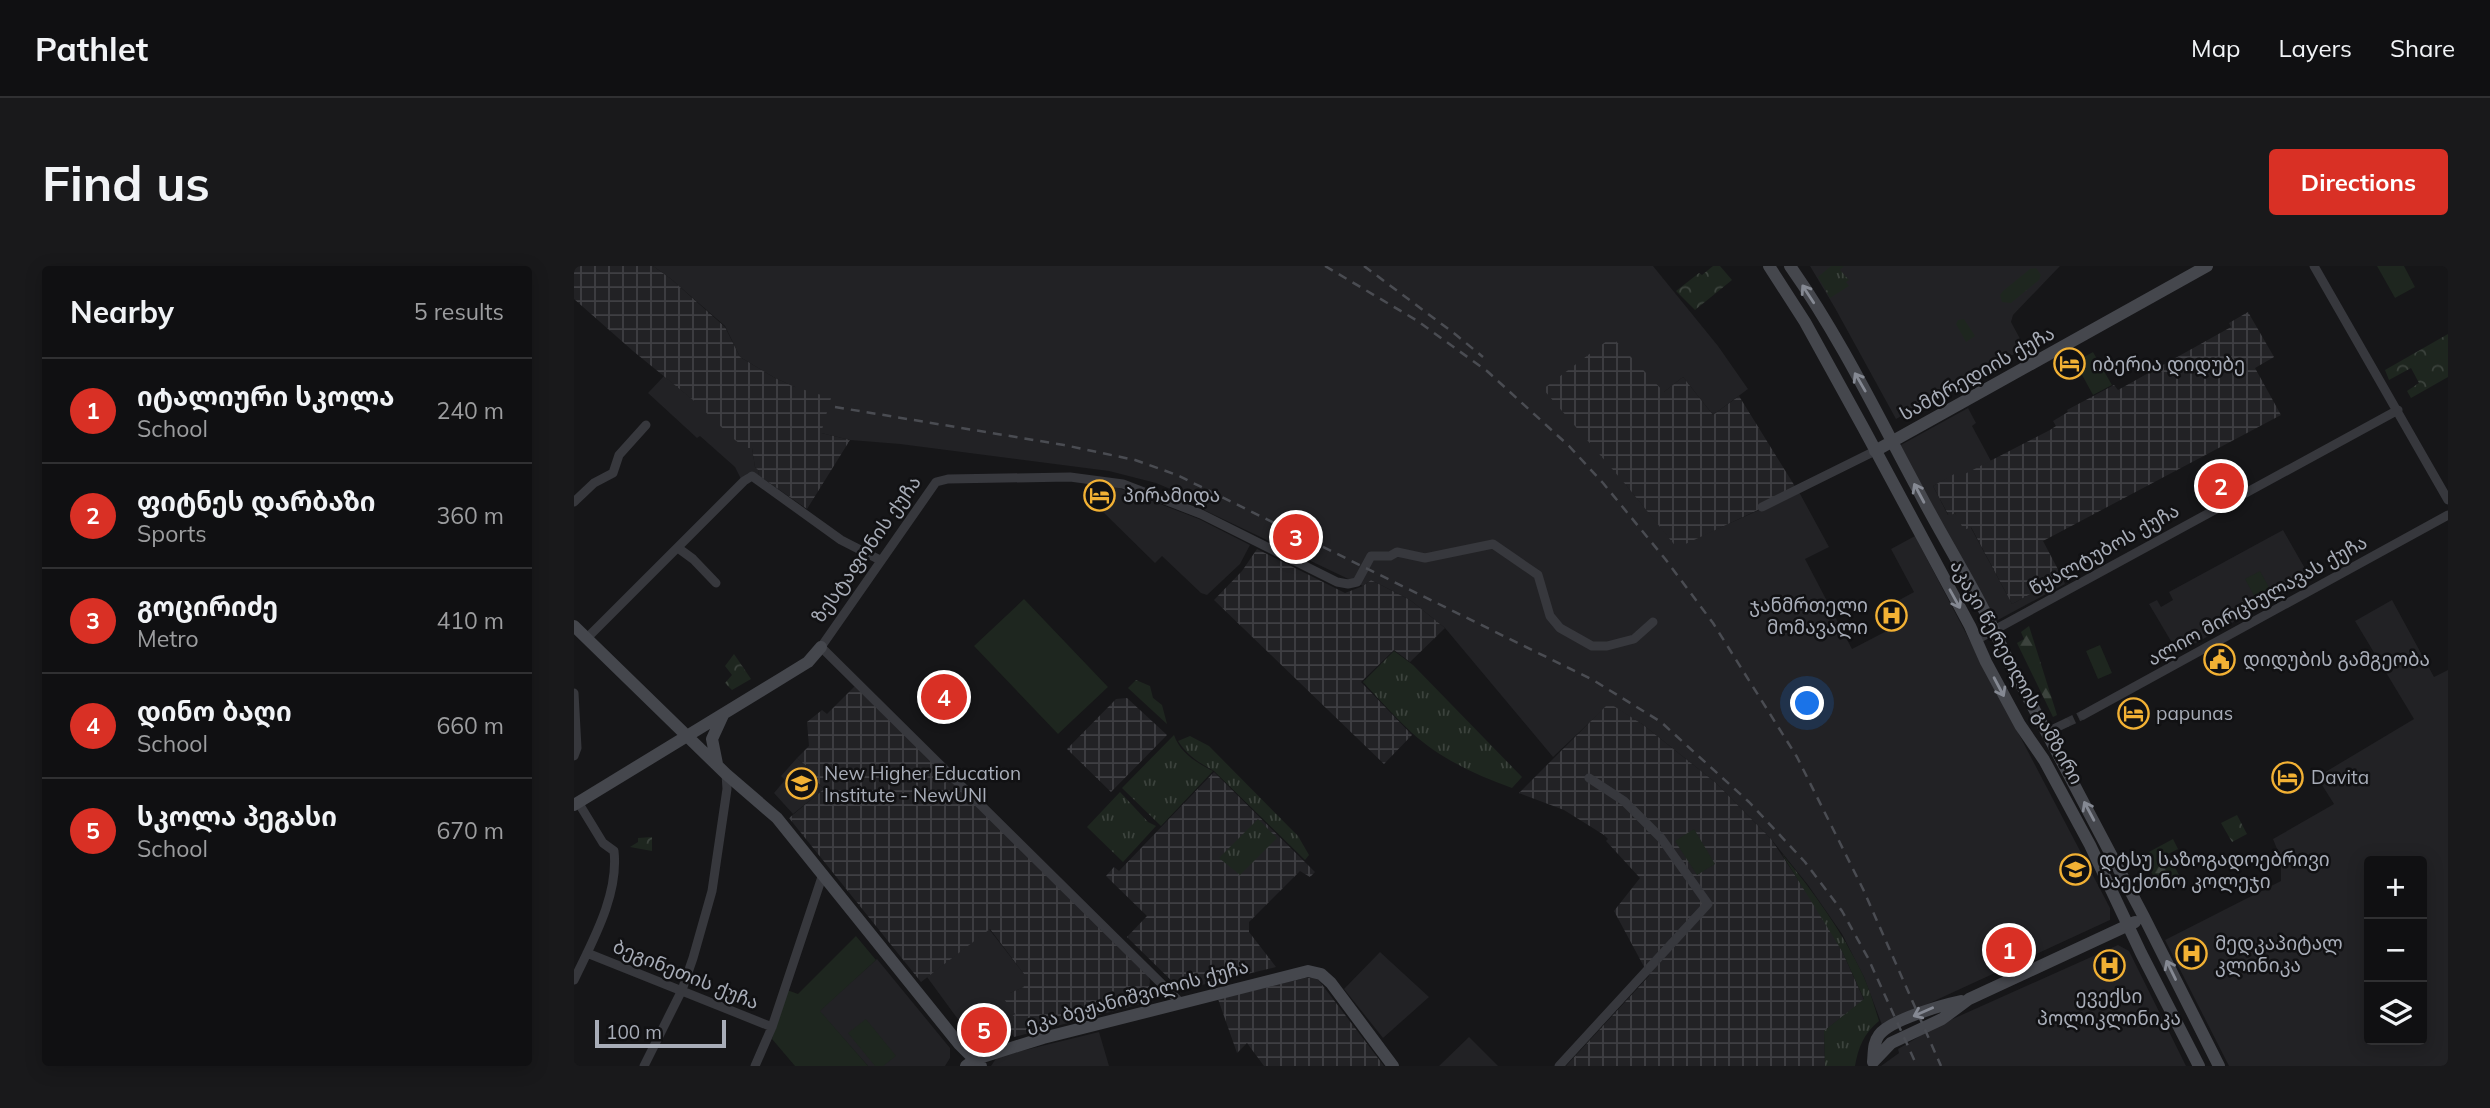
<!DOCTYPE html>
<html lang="en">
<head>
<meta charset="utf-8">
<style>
	:root { --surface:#101012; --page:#19191b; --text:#f1f3f6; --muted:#9c9d9f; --line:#303032; --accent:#d93025 }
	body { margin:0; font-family:Mulish,"Noto Sans Georgian",sans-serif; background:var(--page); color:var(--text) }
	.controls { position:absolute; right:21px; bottom:21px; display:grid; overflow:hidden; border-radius:7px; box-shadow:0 4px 18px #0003 }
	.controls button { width:63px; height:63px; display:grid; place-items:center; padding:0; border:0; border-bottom:2px solid var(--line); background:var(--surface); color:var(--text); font:35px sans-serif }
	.scale { position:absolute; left:21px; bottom:18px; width:131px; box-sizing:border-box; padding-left:7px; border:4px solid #a8adb8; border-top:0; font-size:19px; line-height:24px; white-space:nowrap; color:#a8adb8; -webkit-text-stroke:5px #111113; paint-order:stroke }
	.you { position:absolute; left:1234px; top:438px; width:24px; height:24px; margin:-18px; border:5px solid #fff; border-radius:50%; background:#1a73e8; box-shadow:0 0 0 10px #1a73e833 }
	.badge { display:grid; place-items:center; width:46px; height:46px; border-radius:50%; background:var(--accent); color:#fff; font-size:23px; font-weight:700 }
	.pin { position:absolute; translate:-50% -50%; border:4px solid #fff; box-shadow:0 2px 7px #0006 }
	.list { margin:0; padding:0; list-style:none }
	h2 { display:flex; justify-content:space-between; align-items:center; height:91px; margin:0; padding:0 28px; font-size:30px }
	h2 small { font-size:23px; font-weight:400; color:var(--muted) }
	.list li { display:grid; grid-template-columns:46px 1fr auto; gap:21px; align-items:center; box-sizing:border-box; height:105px; padding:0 28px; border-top:2px solid var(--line) }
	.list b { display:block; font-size:26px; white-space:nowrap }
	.list p { margin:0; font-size:23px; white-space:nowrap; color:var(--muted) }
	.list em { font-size:23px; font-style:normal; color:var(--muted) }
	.icon { flex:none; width:38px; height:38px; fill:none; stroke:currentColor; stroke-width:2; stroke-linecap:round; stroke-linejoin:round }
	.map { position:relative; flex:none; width:1874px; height:800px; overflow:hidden; border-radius:7px }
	header { display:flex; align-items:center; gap:42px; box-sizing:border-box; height:98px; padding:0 35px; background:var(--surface); border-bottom:2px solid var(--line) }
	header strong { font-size:33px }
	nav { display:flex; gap:38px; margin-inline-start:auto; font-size:24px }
	.intro { display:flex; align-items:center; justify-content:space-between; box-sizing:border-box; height:168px; padding:0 42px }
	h1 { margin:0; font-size:49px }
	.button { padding:18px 32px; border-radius:7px; background:var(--accent); color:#fff; font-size:24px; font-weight:700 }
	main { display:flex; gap:42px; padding:0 42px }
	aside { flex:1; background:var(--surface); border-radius:7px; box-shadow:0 4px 18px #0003 }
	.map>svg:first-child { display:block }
	.built { fill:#222225; fill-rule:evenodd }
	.industrial { fill:url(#industrial-grid) }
	.grass { fill:url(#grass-tufts) }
	.forest { fill:url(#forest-firs) }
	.park { fill:url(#park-crowns) }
	.garden { fill:#1e261f }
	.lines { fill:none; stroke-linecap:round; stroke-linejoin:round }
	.street-tunnel { stroke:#333438; stroke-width:9; stroke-dasharray:9 4.5; stroke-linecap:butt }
	.street { stroke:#37383d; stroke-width:9 }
	.secondary { stroke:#45474d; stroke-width:12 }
	.rail { stroke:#4a4c52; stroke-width:2.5; stroke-dasharray:9 7; stroke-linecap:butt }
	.oneway { stroke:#858993 }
	.labels { text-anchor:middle; stroke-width:5; stroke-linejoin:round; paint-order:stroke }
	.poi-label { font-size:19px; fill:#a8adb8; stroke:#111113; text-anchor:start }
	.street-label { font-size:19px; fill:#a8adb8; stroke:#111113 }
</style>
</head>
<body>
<header>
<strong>Pathlet</strong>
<nav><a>Map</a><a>Layers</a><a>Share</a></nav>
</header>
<div class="intro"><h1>Find us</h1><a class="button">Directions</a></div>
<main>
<aside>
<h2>Nearby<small>5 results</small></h2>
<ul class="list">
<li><span class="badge">1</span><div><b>იტალიური სკოლა</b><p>School</p></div><em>240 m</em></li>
<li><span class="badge">2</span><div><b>ფიტნეს დარბაზი</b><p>Sports</p></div><em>360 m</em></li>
<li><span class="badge">3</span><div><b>გოცირიძე</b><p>Metro</p></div><em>410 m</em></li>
<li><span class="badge">4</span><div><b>დინო ბაღი</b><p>School</p></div><em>660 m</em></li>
<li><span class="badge">5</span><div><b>სკოლა პეგასი</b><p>School</p></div><em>670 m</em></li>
</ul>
</aside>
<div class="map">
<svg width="1874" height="800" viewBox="0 0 1874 800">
	<defs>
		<pattern id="industrial-grid" width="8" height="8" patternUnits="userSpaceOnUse" patternTransform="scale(1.75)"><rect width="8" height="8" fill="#222225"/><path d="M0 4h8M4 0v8" fill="none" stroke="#3f3f43"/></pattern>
		<pattern id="grass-tufts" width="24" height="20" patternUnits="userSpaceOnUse" patternTransform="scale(1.75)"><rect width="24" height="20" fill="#1e261f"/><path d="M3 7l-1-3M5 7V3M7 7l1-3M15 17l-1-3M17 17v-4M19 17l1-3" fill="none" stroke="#3c433d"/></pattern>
		<pattern id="forest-firs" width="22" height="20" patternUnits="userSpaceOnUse" patternTransform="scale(1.75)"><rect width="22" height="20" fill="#1e261f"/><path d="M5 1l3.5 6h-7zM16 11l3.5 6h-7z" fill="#3c433d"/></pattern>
		<pattern id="park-crowns" width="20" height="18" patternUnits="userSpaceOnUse" patternTransform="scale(1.75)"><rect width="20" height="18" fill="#1e261f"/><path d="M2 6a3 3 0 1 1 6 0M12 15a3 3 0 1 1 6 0" fill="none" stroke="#3c433d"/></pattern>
	</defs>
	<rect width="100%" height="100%" fill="#161618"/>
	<path class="built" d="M 79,0 L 1079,0 L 1144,80 L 1174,123 L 1139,149 L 1109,111 L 1090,126 L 1052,219 L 1103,281 L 1225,226 L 1255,281 L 1231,293 L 1278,383 L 1328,357 L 1318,338 L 1340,326 L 1317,283 L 1341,270 L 1536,642 L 1536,654 L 1308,759 L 1290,711 L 1268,668 L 1234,619 L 1197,573 L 1142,517 L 1068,458 L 1035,438 L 979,491 L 871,362 L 836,334 L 797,314 L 789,320 L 630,244 L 627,236 L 582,217 L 535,205 L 326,178 L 276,174 L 247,167 L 221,121 L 201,112 L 166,91 L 151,60 L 97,13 Z
		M 1236,0 L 1486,0 L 1439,49 L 1437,56 L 1451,82 L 1322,153 L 1261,42 Z
		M 90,110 L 178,182 L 181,201 L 185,205 L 184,209 L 174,207 L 167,213 L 161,201 L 126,170 L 123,172 L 74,127 Z
		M 1394,142 L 1402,157 L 1398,160 L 1417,195 L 1385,212 L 1382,208 L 1359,220 L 1374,249 L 1380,247 L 1396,260 L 1438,338 L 1488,311 L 1491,318 L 1422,355 L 1325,180 Z
		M 517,221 L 542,221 L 625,253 L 676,279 L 666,298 L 633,329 L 627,327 L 588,290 L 581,297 L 524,241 L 520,244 Z
		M 1709,264 L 1737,313 L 1604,387 L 1575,338 L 1583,334 L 1587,341 L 1599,334 L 1595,326 Z
		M 1818,334 L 1860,411 L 1874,404 L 1874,800 L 1655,800 L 1591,674 L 1707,615 L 1707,593 L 1699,573 L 1760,538 L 1743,511 L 1840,453 L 1781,355 ZM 1848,595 L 1848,774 L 1795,774 L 1795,595 Z
		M 223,492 L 235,502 L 233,505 L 250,523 L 219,548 L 200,527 L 211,514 L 207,510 Z
		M 415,663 L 450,708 L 451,721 L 436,727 L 442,748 L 410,773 L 405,774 L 394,767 L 353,711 Z
		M 1544,679 L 1555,685 L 1612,800 L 1307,800 L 1325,787 L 1324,783 L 1363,760 Z
		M 806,686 L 855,731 L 809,772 L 770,723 Z
		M 303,693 L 376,782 L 376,792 L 371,800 L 294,800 L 245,745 Z
		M 525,766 L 535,800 L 417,800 L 423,791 Z
		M 895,771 L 924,800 L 865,800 Z"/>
	<path class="industrial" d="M 0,0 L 79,0 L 97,13 L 151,61 L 166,91 L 201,112 L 221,121 L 257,132 L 247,167 L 276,174 L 233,243 L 184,209 L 185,205 L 181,201 L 178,182 L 172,182 L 161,174 L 119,134 L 59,85 L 0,33 Z
		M 1674,46 L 1700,91 L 1681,102 L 1707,149 L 1469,275 L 1488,311 L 1438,338 L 1397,261 L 1390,264 L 1381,247 L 1375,250 L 1359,220 L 1382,207 L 1385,211 L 1476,164 L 1482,160 L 1479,155 L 1494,146 L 1493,144 L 1540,119 L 1544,124 L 1657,61 L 1655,57 Z
		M 1038,71 L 1090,126 L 1109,111 L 1139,149 L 1165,130 L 1222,222 L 1186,243 L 1103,282 L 1052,219 L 969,123 Z
		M 683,283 L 771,327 L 789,320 L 797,314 L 836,334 L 871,362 L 836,396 L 820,384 L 787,416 L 838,469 L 810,498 L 640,334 L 668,305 Z
		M 281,420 L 573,707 L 576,715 L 574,731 L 567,738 L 440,771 L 431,756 L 441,748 L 430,733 L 436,727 L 450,721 L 445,712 L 450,708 L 416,663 L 347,716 L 215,552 L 250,523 L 233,505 L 235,502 L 223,492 L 235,480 L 233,456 L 248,444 L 253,448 Z
		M 553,432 L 593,469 L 537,526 L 493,483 L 542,433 Z
		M 1035,437 L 1068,458 L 1142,517 L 1197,573 L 1250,653 L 1268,685 L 1290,734 L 1250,765 L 1251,800 L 992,800 L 1075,710 L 1040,645 L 1066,612 L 1032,575 L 1034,573 L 1030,569 L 990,544 L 945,527 Z
		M 640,506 L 741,606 L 736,611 L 726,605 L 675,656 L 675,666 L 702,701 L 607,724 L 553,671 L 573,650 L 532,610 L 540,601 L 545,605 Z
		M 731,712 L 743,712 L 810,800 L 690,800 L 673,777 L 663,787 L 644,733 Z"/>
	<path class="grass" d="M 1257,0 L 1270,0 L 1266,4 L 1275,14 L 1272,16 L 1275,20 L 1256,32 L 1244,11 Z
		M 1462,2 L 1467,9 L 1465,14 L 1437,37 L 1428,36 L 1426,29 L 1429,25 L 1456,3 Z
		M 1390,53 L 1401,70 L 1392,76 L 1382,58 L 1384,54 Z
		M 820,385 L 839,399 L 948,511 L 938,522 C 902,509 867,493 838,467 C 821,451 805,433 789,416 Z
		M 600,469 C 606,487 623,497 639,505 L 587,560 L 548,522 Z
		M 616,470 L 635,480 L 724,570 L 735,589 L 731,594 L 640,505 C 625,497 613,489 604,475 Z
		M 546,526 L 574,556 L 582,560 L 549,596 L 513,561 Z
		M 684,553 L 703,572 L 666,609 L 645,592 Z
		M 1208,588 C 1239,625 1268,665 1289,709 C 1296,724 1300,740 1305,755 C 1290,767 1284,782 1281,800 L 1251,800 L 1250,765 L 1290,733 L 1268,685 Z"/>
	<path class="forest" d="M 1455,360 L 1483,449 L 1479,451 L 1443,377 L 1450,373 L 1447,366 Z
		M 562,414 L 576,420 L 579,432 L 588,439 L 593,458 L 554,422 Z
		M 1599,573 L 1604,583 L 1594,588 L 1606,611 L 1586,621 L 1576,604 L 1570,607 L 1562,593 Z"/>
	<path class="park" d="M 1139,0 L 1146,0 L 1158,14 L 1121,44 L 1102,25 L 1125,7 L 1128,9 Z
		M 1874,68 L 1874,111 L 1837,132 L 1833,125 L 1845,117 L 1837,102 L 1815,114 L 1811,104 Z
		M 160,388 L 177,413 L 158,424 L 151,417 L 158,409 L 151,400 Z
		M 1663,549 L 1673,568 L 1658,576 L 1647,557 Z
		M 78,571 L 78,585 L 56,581 L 64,576 L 64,572 Z"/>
	<path class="garden" d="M 1803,0 L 1830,0 L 1841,21 L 1821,32 Z
		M 1519,86 L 1538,119 L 1519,129 L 1501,96 Z
		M 1686,305 L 1697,325 L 1682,333 L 1671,313 Z
		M 450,333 L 534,421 L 484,468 L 400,380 Z
		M 1526,379 L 1538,407 L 1524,413 L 1512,385 Z
		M 1120,563 L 1141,598 L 1123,609 L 1101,575 Z
		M 282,670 L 302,694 L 246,745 L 294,800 L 221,800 L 198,773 L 213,724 L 224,728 Z
		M 292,753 L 322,790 L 309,800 L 301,800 L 274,767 Z"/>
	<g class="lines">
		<path class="street-tunnel" d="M 1492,457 L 1509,449"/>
		<path class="street" d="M 1740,0 L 1874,234
			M 0,236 L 20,217 L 39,207 L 45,189 L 72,159
			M 1188,241 L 1301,185
			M 104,282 L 119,293 L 142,317
			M 13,372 L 170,215 L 178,210 L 267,274 L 306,294
			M 1402,374 L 1824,144
			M 0,427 L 3,482 L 0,490
			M 1509,449 L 1874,249
			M 1473,466 L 1492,457
			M 13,687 L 198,761
			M 0,714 C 18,676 45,629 40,585 L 29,577 L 4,536
			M 607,737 L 247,381 L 362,216 L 374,213 L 496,211 L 549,218 L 627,248 L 763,316 L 774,318 L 783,316 L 797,290 L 816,290 L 823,286 L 851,292 L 919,278 L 964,309 L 976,350 L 986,362 L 1018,380 L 1033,380 L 1060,373 L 1079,356
			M 70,800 L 108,724 L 119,692 L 138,625 L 153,523 L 152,508
			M 181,800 L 198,761 L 248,611
			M 985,800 L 1134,638 L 1087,572 L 1050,535 L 1015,512"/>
		<path class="secondary" d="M 1195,0 L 1231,56 L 1290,163 L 1396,360 L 1412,396 L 1446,459 L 1470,494 L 1516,579 L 1567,687 L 1625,800
			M 1216,0 C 1266,71 1304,150 1345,226 C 1373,280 1406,330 1430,386 L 1570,651 L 1645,800
			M 1301,185 L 1633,0
			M 0,360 L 152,508 L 203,552 L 385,778 L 407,800
			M 143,498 L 138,473 L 149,449
			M 0,539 L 208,412 L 234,396 L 247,381
			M 1299,796 L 1317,777 L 1368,753 L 1395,733 L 1561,656
			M 1299,796 C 1300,786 1299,777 1305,769 C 1316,754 1368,739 1387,735
			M 392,800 L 402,793 L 469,772 L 734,705 L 747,708 L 757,717 L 819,800"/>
		<path class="rail" d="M 751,0 L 842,54 L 913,105 L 995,180 L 1029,217 L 1092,294 L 1139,357 L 1223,491 L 1289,623 L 1367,800
			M 790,0 L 881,68 L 909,91
			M 261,141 L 490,179 L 561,194 L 603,209 L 1019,414 L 1087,456 L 1175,536 L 1231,596 L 1268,645 L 1294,692 L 1343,800"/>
	</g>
	<defs><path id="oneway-shaft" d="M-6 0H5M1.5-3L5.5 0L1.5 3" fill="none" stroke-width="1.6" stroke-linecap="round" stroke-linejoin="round" transform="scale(1.75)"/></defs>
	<g class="oneway">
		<use href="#oneway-shaft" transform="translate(1234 28) rotate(-123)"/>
		<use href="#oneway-shaft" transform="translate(1286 116) rotate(-120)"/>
		<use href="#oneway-shaft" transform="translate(1345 227) rotate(-118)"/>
		<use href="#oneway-shaft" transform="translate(1381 333) rotate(61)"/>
		<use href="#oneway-shaft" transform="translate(1425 421) rotate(62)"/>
		<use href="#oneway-shaft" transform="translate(1515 545) rotate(-118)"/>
		<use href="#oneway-shaft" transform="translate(1597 704) rotate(-116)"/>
		<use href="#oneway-shaft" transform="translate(1349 746) rotate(156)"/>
	</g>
	<defs>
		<symbol id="hotel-ring" viewBox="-11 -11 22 22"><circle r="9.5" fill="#111113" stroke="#f2b134" stroke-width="1.5"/><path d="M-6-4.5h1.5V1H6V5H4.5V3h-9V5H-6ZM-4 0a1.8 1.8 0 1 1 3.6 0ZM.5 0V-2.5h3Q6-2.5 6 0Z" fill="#f2b134"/></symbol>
		<symbol id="hospital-ring" viewBox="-11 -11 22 22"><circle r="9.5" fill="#111113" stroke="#f2b134" stroke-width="1.5"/><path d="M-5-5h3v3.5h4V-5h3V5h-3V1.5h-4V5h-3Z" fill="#f2b134"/></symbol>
		<symbol id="civic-ring" viewBox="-11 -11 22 22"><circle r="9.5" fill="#111113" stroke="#f2b134" stroke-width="1.5"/><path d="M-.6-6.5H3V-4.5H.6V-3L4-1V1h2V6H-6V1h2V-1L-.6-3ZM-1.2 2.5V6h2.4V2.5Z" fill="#f2b134"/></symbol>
		<symbol id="university-ring" viewBox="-11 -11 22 22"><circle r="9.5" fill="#111113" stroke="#f2b134" stroke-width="1.5"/><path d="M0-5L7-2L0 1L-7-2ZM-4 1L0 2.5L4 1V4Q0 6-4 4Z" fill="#f2b134"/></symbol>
	</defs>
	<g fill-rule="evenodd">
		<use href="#hotel-ring" x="1478" y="80" width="35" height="35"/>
		<use href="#hotel-ring" x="508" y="212" width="35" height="35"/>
		<use href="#hospital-ring" x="1300" y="332" width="35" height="35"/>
		<use href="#civic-ring" x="1628" y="376" width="35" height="35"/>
		<use href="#hotel-ring" x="1542" y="430" width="35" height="35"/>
		<use href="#hotel-ring" x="1696" y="494" width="35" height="35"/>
		<use href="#university-ring" x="210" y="500" width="35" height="35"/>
		<use href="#university-ring" x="1484" y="586" width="35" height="35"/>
		<use href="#hospital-ring" x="1600" y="670" width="35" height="35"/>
		<use href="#hospital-ring" x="1518" y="682" width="35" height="35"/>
	</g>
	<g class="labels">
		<g class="poi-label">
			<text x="1518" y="105">იბერია დიდუბე</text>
			<text x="549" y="236">პირამიდა</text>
			<text x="1294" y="346" text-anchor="end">ჯანმრთელი<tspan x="1294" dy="22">მომავალი</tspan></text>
			<text x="1669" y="400">დიდუბის გამგეობა</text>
			<text x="1582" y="454">papunas</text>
			<text x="250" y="514">New Higher Education<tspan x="250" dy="22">Institute - NewUNI</tspan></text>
			<text x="1737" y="518">Davita</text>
			<text x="1525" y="600">დტსუ საზოგადოებრივი<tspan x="1525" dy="22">საექთნო კოლეჯი</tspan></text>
			<text x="1641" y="684">მედკაპიტალ<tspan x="1641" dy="22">კლინიკა</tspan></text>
			<text x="1535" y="737" text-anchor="middle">ევექსი<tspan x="1535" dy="22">პოლიკლინიკა</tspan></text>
		</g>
		<g class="street-label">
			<text transform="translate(1403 107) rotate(-29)" y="7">სამტრედიის ქუჩა</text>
			<text transform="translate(292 283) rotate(-55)" y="7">ზესტაფონის ქუჩა</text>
			<text transform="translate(1530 283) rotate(-29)" y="7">წყალტუბოს ქუჩა</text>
			<text transform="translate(1683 334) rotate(-29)" y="7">ალიო მირცხულავას ქუჩა</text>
			<text transform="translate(1443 406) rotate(61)" y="7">აკაკი წერეთლის გამზირი</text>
			<text transform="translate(112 708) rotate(22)" y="7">ბეგინეთის ქუჩა</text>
			<text transform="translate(563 729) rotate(-15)" y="7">ეკა ბეჟანიშვილის ქუჩა</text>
		</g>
	</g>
</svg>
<div class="controls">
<button>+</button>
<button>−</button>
<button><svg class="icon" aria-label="layers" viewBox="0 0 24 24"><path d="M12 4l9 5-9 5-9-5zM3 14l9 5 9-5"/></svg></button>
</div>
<div class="scale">100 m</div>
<div class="you"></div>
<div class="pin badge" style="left:1435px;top:684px">1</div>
<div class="pin badge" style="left:1647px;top:220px">2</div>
<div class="pin badge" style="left:722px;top:271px">3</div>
<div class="pin badge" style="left:370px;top:431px">4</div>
<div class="pin badge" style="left:410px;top:764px">5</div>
</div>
</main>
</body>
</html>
